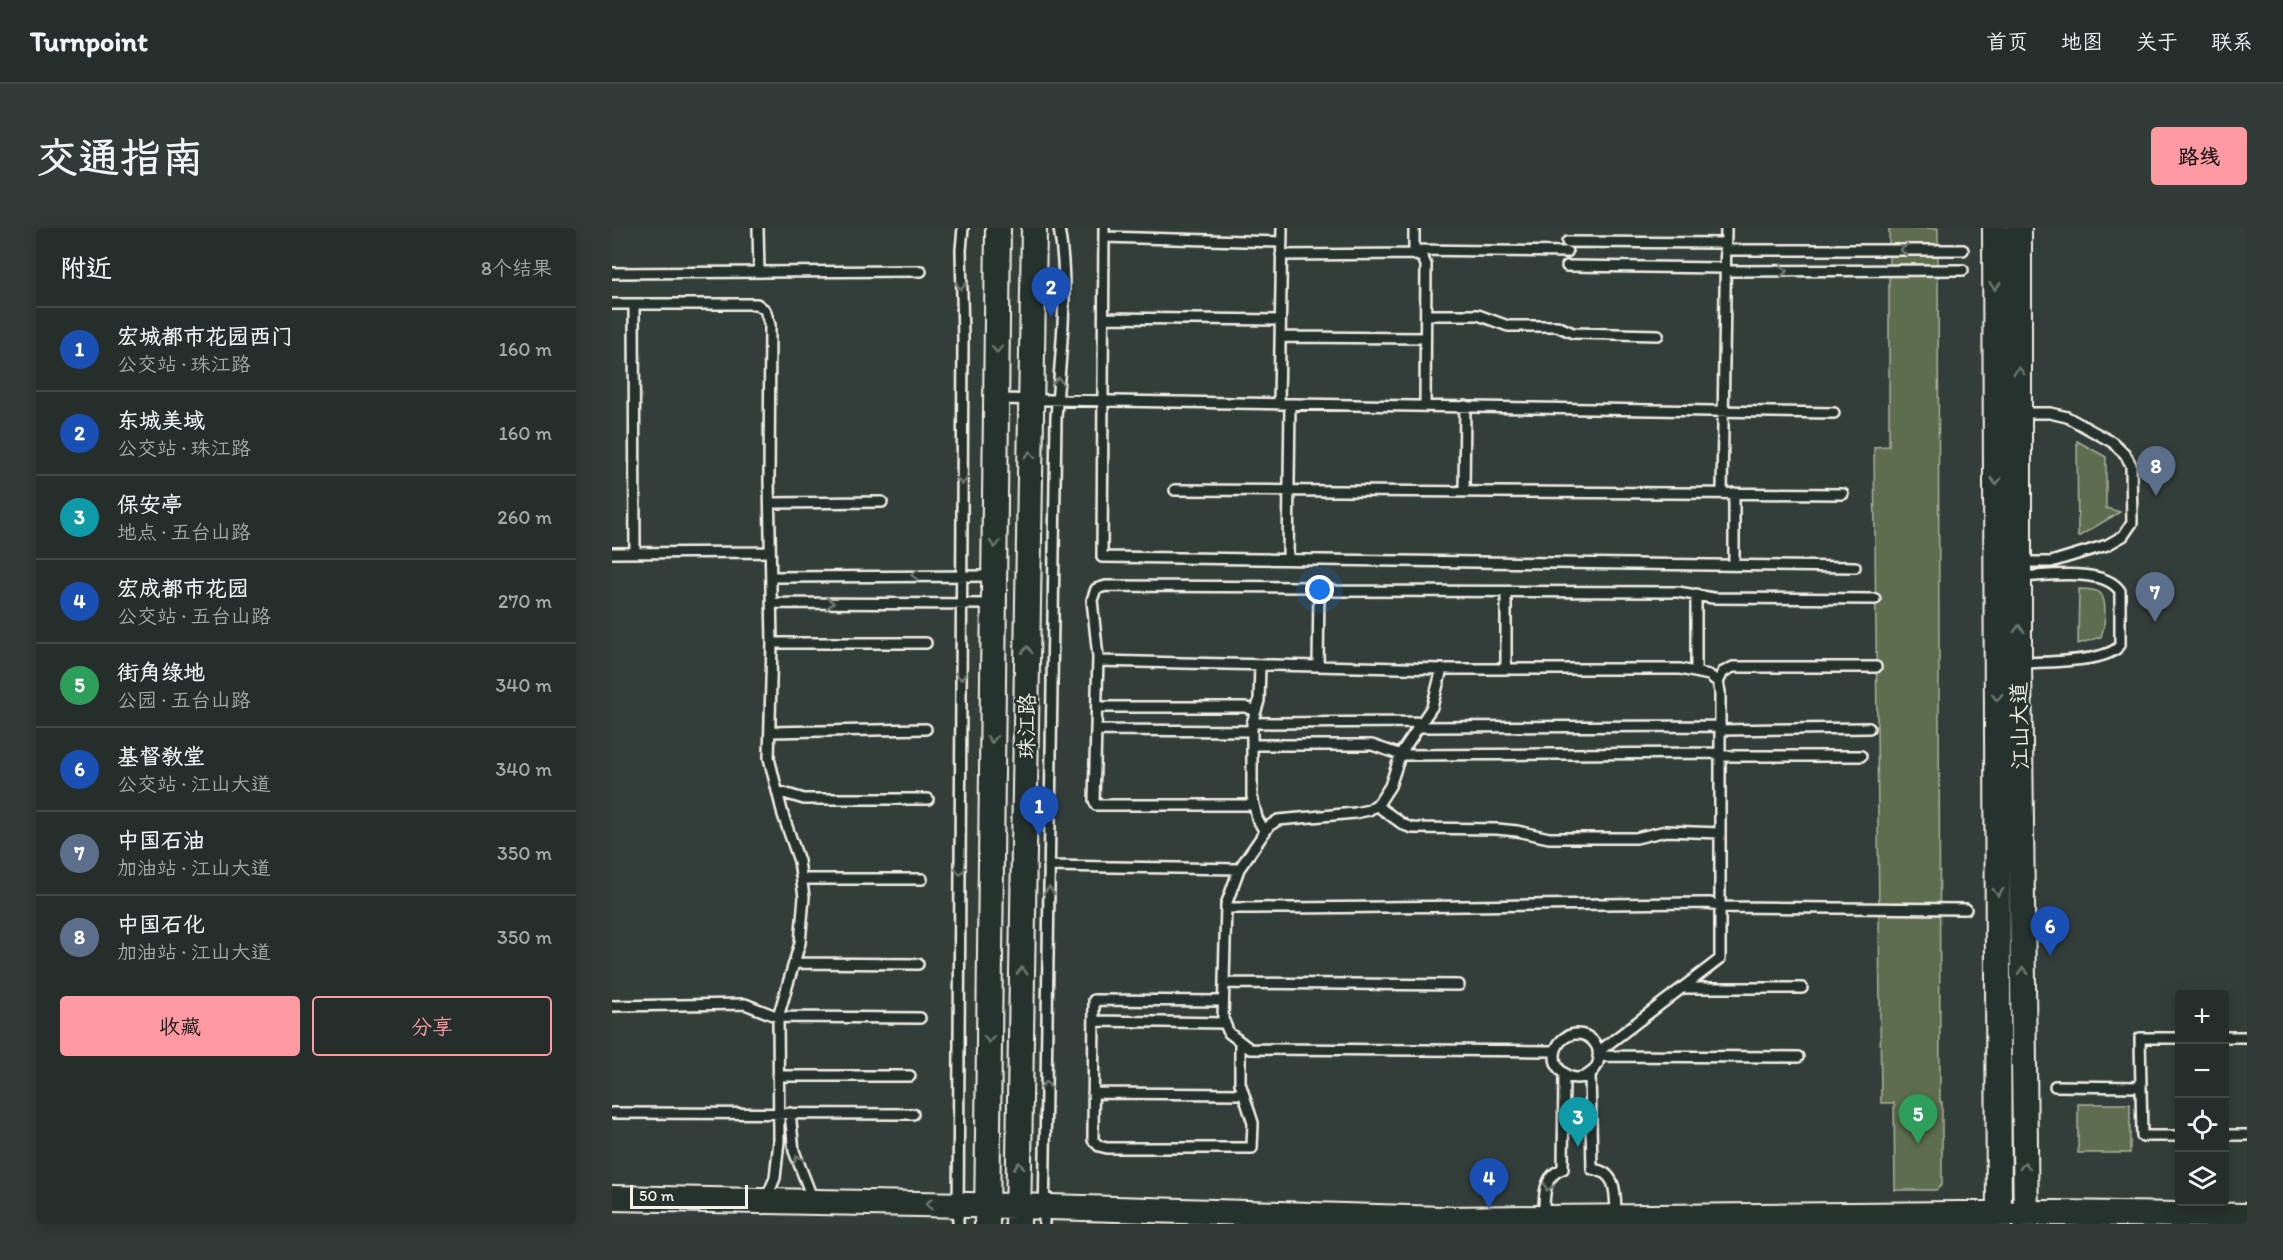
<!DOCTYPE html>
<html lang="zh">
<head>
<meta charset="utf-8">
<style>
	:root { --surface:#262e2c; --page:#323a38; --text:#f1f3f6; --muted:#a4a8a9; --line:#424a48; --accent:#ff9aa2 }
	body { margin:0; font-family:Itim,"LXGW WenKai TC",sans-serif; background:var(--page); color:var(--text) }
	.controls { position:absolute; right:18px; bottom:18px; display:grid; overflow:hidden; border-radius:6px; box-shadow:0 3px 15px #0003 }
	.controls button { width:54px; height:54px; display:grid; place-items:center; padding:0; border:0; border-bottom:2px solid var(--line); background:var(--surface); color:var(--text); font:30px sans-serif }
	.scale { position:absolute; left:18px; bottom:15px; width:118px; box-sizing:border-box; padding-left:6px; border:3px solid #f4f1e8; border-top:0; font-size:16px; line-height:21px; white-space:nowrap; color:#f4f1e8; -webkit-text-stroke:4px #26332d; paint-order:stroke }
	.you { position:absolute; left:708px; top:362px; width:21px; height:21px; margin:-15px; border:4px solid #fff; border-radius:50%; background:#1a73e8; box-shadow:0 0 0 9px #1a73e833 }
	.badge { display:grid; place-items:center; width:39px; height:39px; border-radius:50%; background:var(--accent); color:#fff; font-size:20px; font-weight:700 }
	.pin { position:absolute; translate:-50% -50px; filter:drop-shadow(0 2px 3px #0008) }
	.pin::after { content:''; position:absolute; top:32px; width:21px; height:18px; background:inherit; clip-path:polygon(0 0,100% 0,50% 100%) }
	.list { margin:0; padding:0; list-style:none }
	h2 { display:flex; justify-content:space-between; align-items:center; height:78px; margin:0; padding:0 24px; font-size:26px }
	h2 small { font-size:20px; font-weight:400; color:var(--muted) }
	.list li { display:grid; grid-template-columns:39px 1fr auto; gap:18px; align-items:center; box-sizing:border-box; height:84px; padding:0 24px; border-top:2px solid var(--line) }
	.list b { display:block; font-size:22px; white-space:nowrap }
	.list p { margin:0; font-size:20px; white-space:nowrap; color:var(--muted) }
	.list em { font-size:20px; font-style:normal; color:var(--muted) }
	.actions { display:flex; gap:12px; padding:18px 24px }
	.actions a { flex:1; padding:14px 0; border:2px solid var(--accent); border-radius:6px; text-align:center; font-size:21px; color:var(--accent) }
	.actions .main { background:var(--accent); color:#111 }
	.icon { flex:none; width:33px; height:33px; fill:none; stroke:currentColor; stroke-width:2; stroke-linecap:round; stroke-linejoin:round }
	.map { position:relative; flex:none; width:1635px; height:996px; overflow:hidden; border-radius:6px }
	header { display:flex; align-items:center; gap:36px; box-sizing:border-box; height:84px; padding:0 30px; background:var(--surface); border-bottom:2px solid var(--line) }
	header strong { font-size:28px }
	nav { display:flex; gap:33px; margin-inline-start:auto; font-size:21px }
	.intro { display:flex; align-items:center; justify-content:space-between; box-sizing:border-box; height:144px; padding:0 36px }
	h1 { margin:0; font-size:42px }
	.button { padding:15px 27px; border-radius:6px; background:var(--accent); color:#111; font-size:21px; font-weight:700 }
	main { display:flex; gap:36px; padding:0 36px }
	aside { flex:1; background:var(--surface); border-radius:6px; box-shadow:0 3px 15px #0003 }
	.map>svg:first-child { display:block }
	.green { fill:#5f6d4f; stroke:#aaaf9c; stroke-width:1.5 }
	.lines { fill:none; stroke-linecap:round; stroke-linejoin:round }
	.lane-casing { stroke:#f4f1e8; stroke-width:14 }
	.secondary-casing { stroke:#f4f1e8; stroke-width:28 }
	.lane { stroke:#26332d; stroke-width:9 }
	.secondary { stroke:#26332d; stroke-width:24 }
	.oneway { stroke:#6e766e }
	.labels { text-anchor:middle; stroke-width:5; stroke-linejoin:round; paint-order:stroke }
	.street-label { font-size:22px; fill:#f4f1e8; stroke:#26332d }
</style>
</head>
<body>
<header>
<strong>Turnpoint</strong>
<nav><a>首页</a><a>地图</a><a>关于</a><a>联系</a></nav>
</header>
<div class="intro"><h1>交通指南</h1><a class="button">路线</a></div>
<main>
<aside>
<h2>附近<small>8个结果</small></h2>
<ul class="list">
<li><span class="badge" style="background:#1a4fb4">1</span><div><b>宏城都市花园西门</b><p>公交站 · 珠江路</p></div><em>160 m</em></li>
<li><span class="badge" style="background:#1a4fb4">2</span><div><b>东城美域</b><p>公交站 · 珠江路</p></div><em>160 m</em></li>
<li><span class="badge" style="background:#0f9aa8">3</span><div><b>保安亭</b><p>地点 · 五台山路</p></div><em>260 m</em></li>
<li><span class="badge" style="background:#1a4fb4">4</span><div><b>宏成都市花园</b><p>公交站 · 五台山路</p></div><em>270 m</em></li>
<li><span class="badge" style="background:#2e9e5b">5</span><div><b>街角绿地</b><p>公园 · 五台山路</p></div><em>340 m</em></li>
<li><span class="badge" style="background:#1a4fb4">6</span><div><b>基督教堂</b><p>公交站 · 江山大道</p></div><em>340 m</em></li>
<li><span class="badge" style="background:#5c6f8a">7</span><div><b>中国石油</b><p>加油站 · 江山大道</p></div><em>350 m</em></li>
<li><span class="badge" style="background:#5c6f8a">8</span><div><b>中国石化</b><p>加油站 · 江山大道</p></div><em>350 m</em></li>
</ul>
<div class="actions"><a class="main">收藏</a><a>分享</a></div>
</aside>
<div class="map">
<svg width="1635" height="996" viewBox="0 0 1635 996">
	<rect width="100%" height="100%" fill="#333e3b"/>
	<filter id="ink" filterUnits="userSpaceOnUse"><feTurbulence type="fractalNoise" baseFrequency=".0167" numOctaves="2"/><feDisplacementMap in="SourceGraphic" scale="12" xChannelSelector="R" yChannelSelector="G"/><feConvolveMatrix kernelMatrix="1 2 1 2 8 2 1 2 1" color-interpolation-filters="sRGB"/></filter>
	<g filter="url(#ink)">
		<path class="green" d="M 1277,0 L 1326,0 L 1328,874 L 1330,874 L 1330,957 L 1324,962 L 1283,962 L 1282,875 L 1269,875 L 1262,219 L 1277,218 Z
			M 1465,213 L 1494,229 L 1494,280 L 1508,284 L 1466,309 Z
			M 1467,361 C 1488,361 1493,363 1493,385 C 1493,394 1492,400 1489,409 L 1466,416 Z
			M 1466,876 L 1518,876 L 1518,925 L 1466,925 Z"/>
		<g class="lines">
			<defs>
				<path id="lane" d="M 146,0 L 147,44
					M 492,0 L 490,329 L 1243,339
					M 492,9 L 669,14
					M 955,14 L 1113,15
					M 802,22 L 955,24
					M 1113,22 L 1351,22
					M 802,26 L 802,0
					M 669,27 L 802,26 L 811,30 L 814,37 L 813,178
					M 955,38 L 1113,40
					M 1113,43 L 1351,42
					M 0,45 L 309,43
					M 0,76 L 145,76 L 153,82 L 158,97 L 157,252 L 160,415 L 157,530 L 171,587 L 187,633 L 192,669 L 188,715 L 166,789 L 167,913 L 163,950 L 154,971
					M 22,76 L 23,325
					M 814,87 L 866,87 L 896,98 L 945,98 L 961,105 L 1046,107
					M 492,90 L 668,92
					M 668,109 L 813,110
					M 384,171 L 1222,185
					M 667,176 L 670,0
					M 1408,185 L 1438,185 L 1455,189 L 1500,214 L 1513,226 L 1519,237 L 1520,295 L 1511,308 L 1495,317 L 1439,334 L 1409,334
					M 563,262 L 1231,266
					M 852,264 L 853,178
					M 1110,265 L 1114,0
					M 158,275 L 270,274
					M 0,325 L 158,324
					M 676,331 L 678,176
					M 1122,337 L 1122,265
					M 159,349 L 382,348
					M 894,364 L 894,441
					M 1084,366 L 1084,443
					M 159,375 L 382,376
					M 160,415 L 314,415
					M 486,433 L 830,441 L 1068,441 L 1097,447 L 1106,454 L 1108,464 L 1108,731 L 986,824
					M 1408,435 C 1430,434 1496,435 1508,417 L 1508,363 C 1493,339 1435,348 1409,349
					M 648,437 L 647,473 L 640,495 L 640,568 L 645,590 L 653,604
					M 706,438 L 707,360
					M 830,441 L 820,479 L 789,525 L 778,558 L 767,575 L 757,582 L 743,585 L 666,592 L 657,598 L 627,641 L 614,677 L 611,791 L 617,805 L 638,821 L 943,823
					M 1106,454 L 1111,444 L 1121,439 L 1264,439
					M 485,479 L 633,479 L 644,483
					M 640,495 L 809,494
					M 807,499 L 1108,498
					M 484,502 L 640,503
					M 1108,502 L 1257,500
					M 158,504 L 314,501
					M 640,517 L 760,517 L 789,527 L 1108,525
					M 1108,528 L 1249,528
					M 165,563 L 192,571 L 316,571
					M 641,577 L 484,577 L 482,572 L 486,429 L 480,372 L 484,361 L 494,358 L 703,359 L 724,363 L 1066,364 L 1101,370 L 1263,371
					M 764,577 L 792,597 L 800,600 L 885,601 L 905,603 L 937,610 L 1024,610 L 1054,603 L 1108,605
					M 437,638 L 627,641
					M 190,651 L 310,651
					M 614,680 C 775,680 937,676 1098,675 L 1108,679 L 1354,681
					M 182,735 L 306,736
					M 612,755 L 847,757
					M 1071,760 L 1190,760
					M 611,773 L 482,772 L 481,912 L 487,918 L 495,920 L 640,920 L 641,895 L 628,855 L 628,815
					M 0,778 L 133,776 L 166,789 L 308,790
					M 482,793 L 613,795
					M943 828a22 22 0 1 1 44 0a22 22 0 1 1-44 0Z
					M 1612,809 L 1635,809
					M 1568,810 L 1528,810 L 1530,908 L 1568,908
					M 986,828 L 1186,829
					M 978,845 L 980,941 C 1006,944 1003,967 1004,987
					M 166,848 L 298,848
					M 1443,858 L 1528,859
					M 481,865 L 631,866
					M 0,885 L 301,886
					M 178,885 L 182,923 L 201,972
					M 1612,907 L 1635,907
					M 932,991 C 932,973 930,947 951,941 L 952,845
					M 346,996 L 351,111 L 349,22 L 351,0
					M 432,996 L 444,190 C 448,126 458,63 447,0"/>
				<path id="secondary" d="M 1383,0 L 1387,996
					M 1407,0 L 1407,435 L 1414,996
					M 0,970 L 406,978 L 830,991 L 1444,985 L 1635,988
					M 375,996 L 386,0
					M 406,996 L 422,0"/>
			</defs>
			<use href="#lane" class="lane-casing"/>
			<use href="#secondary" class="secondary-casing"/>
			<use href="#lane" class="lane"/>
			<use href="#secondary" class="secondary"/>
		</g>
		<defs><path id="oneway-chevron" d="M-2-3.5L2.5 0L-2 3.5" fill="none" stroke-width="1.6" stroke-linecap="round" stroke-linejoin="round" transform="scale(1.5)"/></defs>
		<g class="oneway">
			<use href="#oneway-chevron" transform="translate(1292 22) rotate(180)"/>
			<use href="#oneway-chevron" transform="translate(1172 43)"/>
			<use href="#oneway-chevron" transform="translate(349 58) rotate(90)"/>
			<use href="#oneway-chevron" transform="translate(1383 58) rotate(90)"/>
			<use href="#oneway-chevron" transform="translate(385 121) rotate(91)"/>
			<use href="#oneway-chevron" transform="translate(1407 143) rotate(-90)"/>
			<use href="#oneway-chevron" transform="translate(446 153) rotate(-85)"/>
			<use href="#oneway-chevron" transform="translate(418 227) rotate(-89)"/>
			<use href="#oneway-chevron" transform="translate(350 253) rotate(90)"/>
			<use href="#oneway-chevron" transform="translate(1384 253) rotate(90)"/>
			<use href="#oneway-chevron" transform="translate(383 316) rotate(91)"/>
			<use href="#oneway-chevron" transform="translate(303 347) rotate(179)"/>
			<use href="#oneway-chevron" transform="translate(218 375)"/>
			<use href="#oneway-chevron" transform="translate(1407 401) rotate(-90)"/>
			<use href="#oneway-chevron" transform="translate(415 422) rotate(-89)"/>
			<use href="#oneway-chevron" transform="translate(349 448) rotate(90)"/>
			<use href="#oneway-chevron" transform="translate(1385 469) rotate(90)"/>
			<use href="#oneway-chevron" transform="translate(380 511) rotate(91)"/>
			<use href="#oneway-chevron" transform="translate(348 643) rotate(90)"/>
			<use href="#oneway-chevron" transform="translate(437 663) rotate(-89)"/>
			<use href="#oneway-chevron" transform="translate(1386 664) rotate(90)"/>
			<use href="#oneway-chevron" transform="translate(410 743) rotate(-89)"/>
			<use href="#oneway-chevron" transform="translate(1411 743) rotate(-91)"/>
			<use href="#oneway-chevron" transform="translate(377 811) rotate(91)"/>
			<use href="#oneway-chevron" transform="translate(434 857) rotate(-89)"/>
			<use href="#oneway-chevron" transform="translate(186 931) rotate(-109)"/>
			<use href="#oneway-chevron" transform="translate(407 938) rotate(-89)"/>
			<use href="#oneway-chevron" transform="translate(1413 938) rotate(-91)"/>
			<use href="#oneway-chevron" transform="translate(936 959) rotate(109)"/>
			<use href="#oneway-chevron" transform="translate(317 976) rotate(-179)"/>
		</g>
	</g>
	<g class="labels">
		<g class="street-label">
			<text transform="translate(414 498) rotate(-89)" y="8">珠江路</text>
			<text transform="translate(1407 498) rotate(-91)" y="8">江山大道</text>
		</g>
	</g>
</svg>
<div class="controls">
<button>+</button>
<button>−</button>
<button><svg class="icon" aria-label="locate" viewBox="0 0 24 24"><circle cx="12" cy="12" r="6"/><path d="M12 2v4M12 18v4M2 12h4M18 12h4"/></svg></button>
<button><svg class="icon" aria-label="layers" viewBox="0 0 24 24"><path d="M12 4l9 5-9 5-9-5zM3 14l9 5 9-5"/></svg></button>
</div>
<div class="scale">50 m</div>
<div class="you"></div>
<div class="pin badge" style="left:427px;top:608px;background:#1a4fb4">1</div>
<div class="pin badge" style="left:439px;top:89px;background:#1a4fb4">2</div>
<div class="pin badge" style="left:966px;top:919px;background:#0f9aa8">3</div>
<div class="pin badge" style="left:877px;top:980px;background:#1a4fb4">4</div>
<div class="pin badge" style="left:1306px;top:916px;background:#2e9e5b">5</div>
<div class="pin badge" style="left:1438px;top:728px;background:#1a4fb4">6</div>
<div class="pin badge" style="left:1543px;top:394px;background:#5c6f8a">7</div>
<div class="pin badge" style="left:1544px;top:268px;background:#5c6f8a">8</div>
</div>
</main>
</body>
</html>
